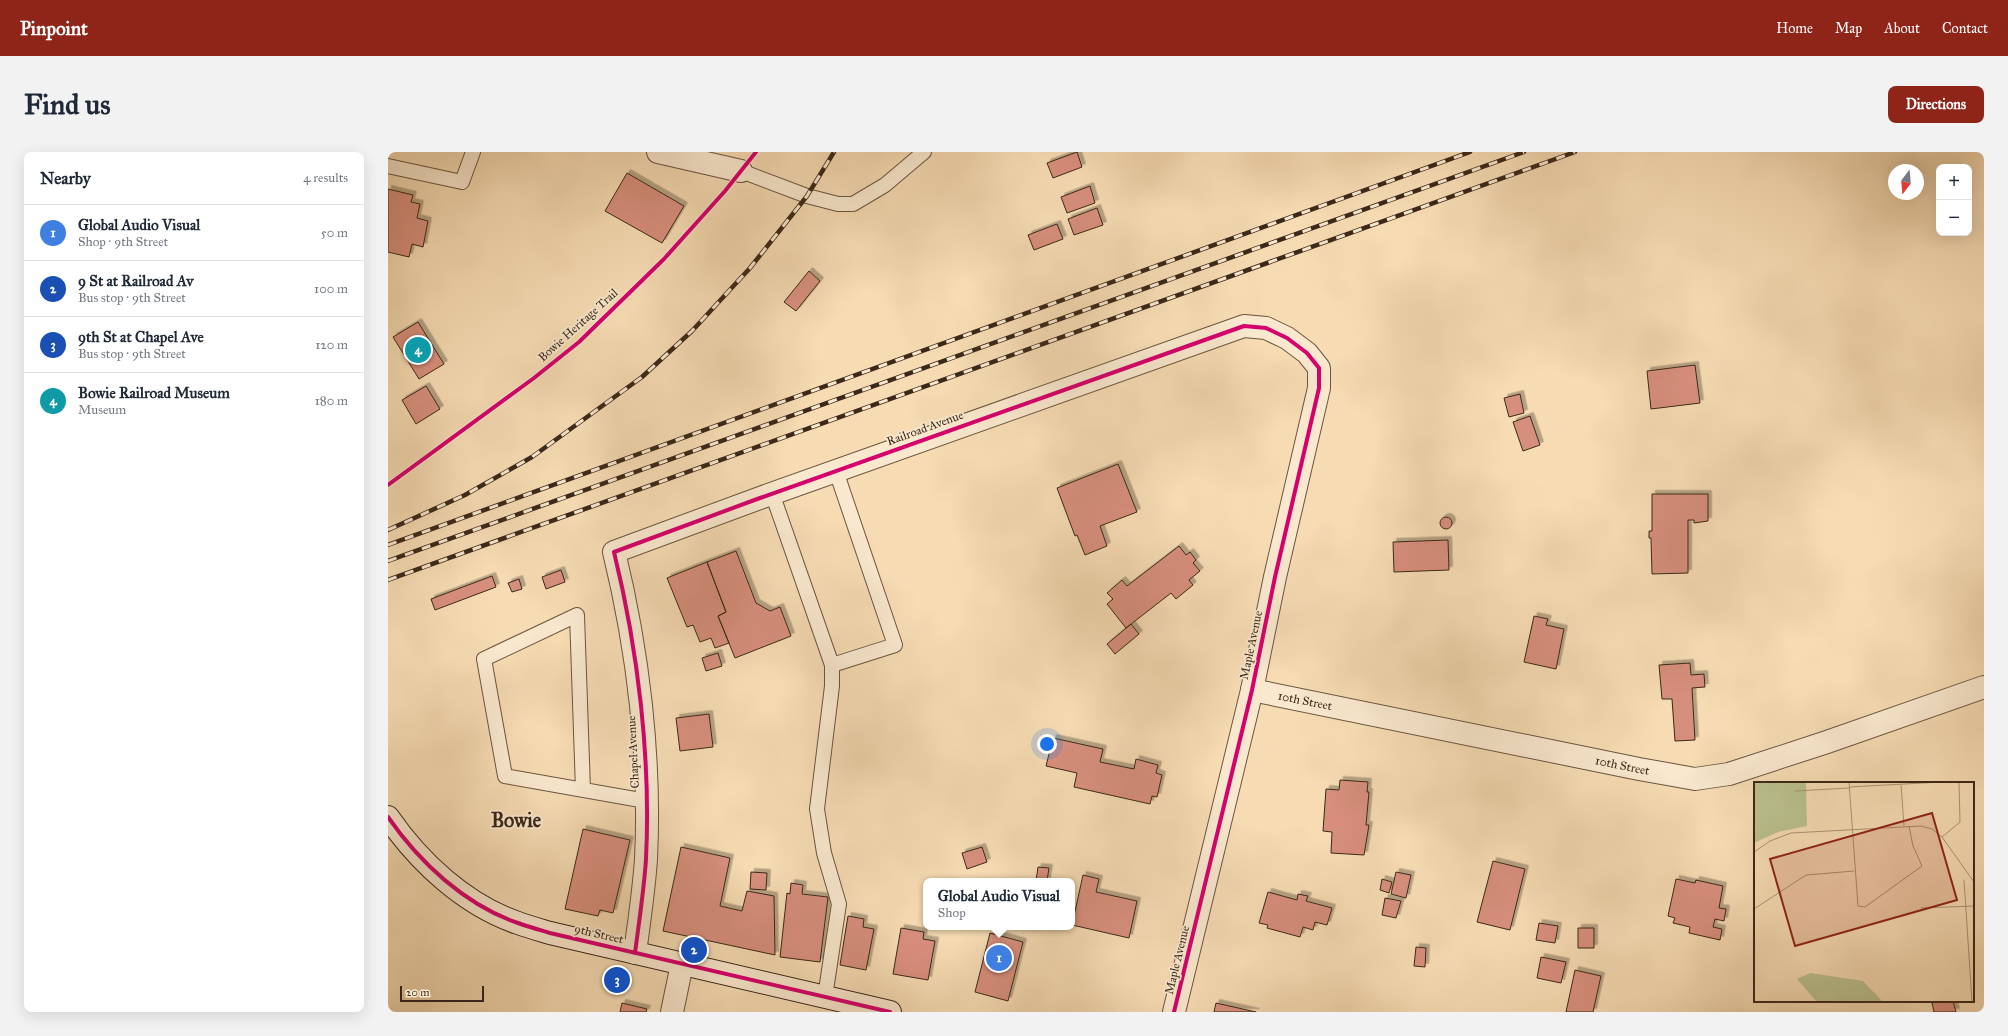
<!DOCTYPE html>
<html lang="en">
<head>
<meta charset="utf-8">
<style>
	:root { --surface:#fff; --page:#f2f2f3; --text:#1f2937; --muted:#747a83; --line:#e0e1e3; --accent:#8f2418 }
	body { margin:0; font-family:"IM FELL Great Primer",serif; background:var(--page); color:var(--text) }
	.controls { position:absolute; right:12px; top:12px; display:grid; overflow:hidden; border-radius:8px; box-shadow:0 4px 16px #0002 }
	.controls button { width:36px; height:36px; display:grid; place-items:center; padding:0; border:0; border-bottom:1px solid var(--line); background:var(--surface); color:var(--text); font:20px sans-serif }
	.compass { position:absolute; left:1500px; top:12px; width:36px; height:36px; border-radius:50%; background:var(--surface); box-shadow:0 4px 16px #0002; rotate:196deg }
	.scale { position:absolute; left:12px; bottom:10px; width:84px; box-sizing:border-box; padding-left:4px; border:2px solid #3b2818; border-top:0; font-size:11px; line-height:14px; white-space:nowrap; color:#3b2818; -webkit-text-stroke:3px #f9e8ce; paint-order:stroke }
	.you { position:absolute; left:659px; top:592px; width:14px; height:14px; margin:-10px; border:3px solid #fff; border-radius:50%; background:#1a73e8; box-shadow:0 0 0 6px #1a73e833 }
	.badge { display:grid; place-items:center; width:26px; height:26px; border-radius:50%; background:var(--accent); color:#fff; font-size:13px; font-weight:700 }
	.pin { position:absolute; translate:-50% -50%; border:2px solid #fff; box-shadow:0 1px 4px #0006 }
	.popup { position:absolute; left:535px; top:726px; width:152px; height:52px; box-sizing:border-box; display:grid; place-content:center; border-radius:8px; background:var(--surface); filter:drop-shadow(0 1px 3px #0005); font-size:13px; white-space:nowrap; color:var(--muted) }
	.popup b { font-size:15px; color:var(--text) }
	.popup::after { content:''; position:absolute; left:50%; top:100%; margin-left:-8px; border:8px solid transparent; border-top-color:var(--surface) }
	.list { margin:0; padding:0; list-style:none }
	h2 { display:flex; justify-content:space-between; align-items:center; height:52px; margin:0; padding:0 16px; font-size:17px }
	h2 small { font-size:13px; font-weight:400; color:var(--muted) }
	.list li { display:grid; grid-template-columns:26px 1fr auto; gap:12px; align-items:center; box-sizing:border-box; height:56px; padding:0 16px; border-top:1px solid var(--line) }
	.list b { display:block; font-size:15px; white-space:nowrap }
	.list p { margin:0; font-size:13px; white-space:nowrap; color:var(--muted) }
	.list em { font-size:13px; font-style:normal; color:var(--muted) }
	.map { position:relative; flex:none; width:1596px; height:860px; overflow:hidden; border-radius:8px }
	header { display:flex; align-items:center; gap:24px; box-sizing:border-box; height:56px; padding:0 20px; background:var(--accent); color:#fff }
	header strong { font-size:19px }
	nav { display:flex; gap:22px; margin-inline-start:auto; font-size:14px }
	.intro { display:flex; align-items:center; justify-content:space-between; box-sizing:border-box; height:96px; padding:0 24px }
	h1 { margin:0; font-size:28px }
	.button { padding:10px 18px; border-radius:8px; background:var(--accent); color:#fff; font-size:14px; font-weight:700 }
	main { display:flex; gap:24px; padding:0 24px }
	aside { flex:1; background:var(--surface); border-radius:8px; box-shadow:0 4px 16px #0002 }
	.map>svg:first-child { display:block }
	.building { fill:#d78f7d; stroke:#3b2818; filter:url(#shadow) }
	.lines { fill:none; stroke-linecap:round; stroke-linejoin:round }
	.service-casing { stroke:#6a553f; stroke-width:16 }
	.minor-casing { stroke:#6a553f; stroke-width:24 }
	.secondary-casing { stroke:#3b2818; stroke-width:24 }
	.service { stroke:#f9e8ce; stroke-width:14 }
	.minor { stroke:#f9e8ce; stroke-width:22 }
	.secondary { stroke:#f9e8ce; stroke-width:22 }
	.rail-casing { stroke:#3b2818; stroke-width:4.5 }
	.rail { stroke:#f9e8ce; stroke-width:3; stroke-dasharray:9; stroke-linecap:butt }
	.cycleway-casing { stroke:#f9e8ce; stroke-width:6 }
	.cycleway { stroke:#d6006c; stroke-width:4 }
	.labels { text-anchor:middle; stroke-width:3.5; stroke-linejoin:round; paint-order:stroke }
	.street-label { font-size:12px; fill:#3b2818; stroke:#f9e8ce }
	.town-label { font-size:20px; font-weight:bold; fill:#3b2818; stroke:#f9e8ce }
	.inset-road { fill:none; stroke:#ab9375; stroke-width:1 }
	.view { fill:#8f2418; fill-opacity:0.15; stroke:#8f2418; stroke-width:2 }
	.inset-edge { fill:none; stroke:#3b2818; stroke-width:2 }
</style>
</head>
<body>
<header>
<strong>Pinpoint</strong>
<nav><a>Home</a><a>Map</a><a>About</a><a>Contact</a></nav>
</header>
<div class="intro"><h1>Find us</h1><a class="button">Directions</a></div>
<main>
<aside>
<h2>Nearby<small>4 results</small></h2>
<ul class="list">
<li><span class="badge" style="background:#3f7fe0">1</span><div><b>Global Audio Visual</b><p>Shop · 9th Street</p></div><em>50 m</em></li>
<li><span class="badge" style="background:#1a4fb4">2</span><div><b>9 St at Railroad Av</b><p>Bus stop · 9th Street</p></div><em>100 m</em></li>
<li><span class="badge" style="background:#1a4fb4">3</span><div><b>9th St at Chapel Ave</b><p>Bus stop · 9th Street</p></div><em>120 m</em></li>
<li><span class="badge" style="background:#0f9aa8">4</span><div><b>Bowie Railroad Museum</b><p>Museum</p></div><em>180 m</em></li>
</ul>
</aside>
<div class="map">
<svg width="1596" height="860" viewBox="0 0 1596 860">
	<defs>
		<filter id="shadow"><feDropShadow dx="3.5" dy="-3.5" stdDeviation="0" flood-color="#0004"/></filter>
	</defs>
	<rect width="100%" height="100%" fill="#f6dbb3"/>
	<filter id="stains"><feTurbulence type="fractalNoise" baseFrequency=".005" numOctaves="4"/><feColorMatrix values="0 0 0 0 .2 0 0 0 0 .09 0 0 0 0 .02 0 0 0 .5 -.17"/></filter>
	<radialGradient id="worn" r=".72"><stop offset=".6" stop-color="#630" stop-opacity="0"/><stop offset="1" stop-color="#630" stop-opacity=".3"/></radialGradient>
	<path class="building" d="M 689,0 L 694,15 L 665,26 L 659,11 Z
		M 239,21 L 296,54 L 274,91 L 217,59 Z
		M 702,34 L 707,51 L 679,61 L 673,45 Z
		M 0,37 L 25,43 L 23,50 L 32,52 L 29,66 L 40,69 L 35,95 L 24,92 L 21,105 L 0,100 Z
		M 709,56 L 715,73 L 686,83 L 680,67 Z
		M 669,72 L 675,87 L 646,98 L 640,83 Z
		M 421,119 L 432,129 L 408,159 L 396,150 Z
		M 30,170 L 56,212 L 31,227 L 5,185 Z
		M 1307,213 L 1312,251 L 1263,257 L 1259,219 Z
		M 38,234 L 52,257 L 28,272 L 14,248 Z
		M 1132,242 L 1136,261 L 1121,265 L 1116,246 Z
		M 1142,264 L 1152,293 L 1135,299 L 1125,270 Z
		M 730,312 L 749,360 L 712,374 L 719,394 L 697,403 L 689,383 L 687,384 L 669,336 Z
		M 1264,342 L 1320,342 L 1320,369 L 1306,371 L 1306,368 L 1300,368 L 1300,421 L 1264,422 L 1263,386 L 1261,386 L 1261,379 L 1264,379 Z
		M1052 371a6 6 0 1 1 12 0a6 6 0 1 1-12 0Z
		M 1060,388 L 1061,418 L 1006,420 L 1005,390 Z
		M 791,394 L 798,403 L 802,400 L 808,408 L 805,411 L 812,419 L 801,428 L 805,433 L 788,447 L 783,441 L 738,476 L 719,452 L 725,447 L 719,441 L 734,428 L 739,434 Z
		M 348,399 L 368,451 L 382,459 L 392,455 L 403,484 L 347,506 L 330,464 L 338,460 L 319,410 Z
		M 319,410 L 338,460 L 330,464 L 341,491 L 327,496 L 323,486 L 312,490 L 305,473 L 299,475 L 279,426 Z
		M 173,418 L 177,430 L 158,437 L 154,425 Z
		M 104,424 L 108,435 L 47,458 L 43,447 Z
		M 131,427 L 134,437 L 124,440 L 120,431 Z
		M 1146,464 L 1160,467 L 1158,473 L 1176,477 L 1168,517 L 1136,510 Z
		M 743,472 L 751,482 L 727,502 L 719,492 Z
		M 330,501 L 334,514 L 318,519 L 314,506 Z
		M 1302,511 L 1303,523 L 1316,522 L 1317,535 L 1304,536 L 1307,588 L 1287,589 L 1284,547 L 1274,547 L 1271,513 Z
		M 321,562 L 325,595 L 292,599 L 288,566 Z
		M 665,586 L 715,597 L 712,610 L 746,617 L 748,607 L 770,613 L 768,621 L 774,623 L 769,645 L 764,644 L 762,652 L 686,635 L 689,621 L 658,614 Z
		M 952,628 L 980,630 L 979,640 L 981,640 L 978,673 L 981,673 L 976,703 L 943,701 L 944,680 L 935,679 L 938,637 L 951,638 Z
		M 195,677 L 242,688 L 225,761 L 212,758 L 210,764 L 177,757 Z
		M 293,695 L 342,706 L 332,754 L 354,759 L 359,739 L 386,744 L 387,803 L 275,779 Z
		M 594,695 L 599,710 L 579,717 L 574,701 Z
		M 1105,709 L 1137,717 L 1122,778 L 1089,770 Z
		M 650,715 L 661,716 L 659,729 L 648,729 Z
		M 363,720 L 379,721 L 378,738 L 362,737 Z
		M 1008,720 L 1023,723 L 1018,746 L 1003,742 Z
		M 695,723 L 711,727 L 708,740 L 749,749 L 741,786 L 684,773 Z
		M 994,727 L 1004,730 L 1001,741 L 992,738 Z
		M 1288,727 L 1307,731 L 1308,728 L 1335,734 L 1331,756 L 1338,757 L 1336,769 L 1327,767 L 1325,775 L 1334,777 L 1332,788 L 1301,781 L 1302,775 L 1285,771 L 1287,766 L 1280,764 Z
		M 403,731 L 415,733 L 414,742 L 440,745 L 432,810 L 392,805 L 399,741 L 402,742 Z
		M 880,740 L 909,748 L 910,742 L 920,744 L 918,749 L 944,756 L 939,773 L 927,770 L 925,778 L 915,775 L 912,785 L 879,776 L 880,773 L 871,771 Z
		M 997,746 L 1013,749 L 1008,766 L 994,763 Z
		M 460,764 L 476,767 L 475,775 L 486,777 L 478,818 L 452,813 Z
		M 1151,771 L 1170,774 L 1167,791 L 1148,788 Z
		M 513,776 L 536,780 L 535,787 L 547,789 L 540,828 L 505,822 Z
		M 1190,776 L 1206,776 L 1206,796 L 1190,796 Z
		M 602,781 L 635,790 L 620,849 L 587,840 Z
		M 1028,795 L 1038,796 L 1037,815 L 1026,814 Z
		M 1153,805 L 1178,810 L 1173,831 L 1149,826 Z
		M 1187,818 L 1213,824 L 1205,860 L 1178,860 Z
		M 1552,849 L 1565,849 L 1568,860 L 1546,860 L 1544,851 Z
		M 234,851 L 259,857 L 258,860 L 232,860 Z
		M 828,851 L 868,860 L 826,860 Z"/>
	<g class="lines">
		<defs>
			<path id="service" d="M 0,14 L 74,30 L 85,0
				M 353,19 L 419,44 L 450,52 L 465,52 L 497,33 L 536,0
				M 384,341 L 444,513 L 507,493 L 448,319
				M 195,638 L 189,463 L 96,507 L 117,624 L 258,649
				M 437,845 L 451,752 L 436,701 L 429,657 L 444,534 L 444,513"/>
			<g id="minor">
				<path d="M 270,0 L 353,19"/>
				<path id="s1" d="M 864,538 L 1251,617 L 1307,627 L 1341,622 L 1439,590 L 1596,535"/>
				<path d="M 247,801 C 251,770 256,738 258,707 C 263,606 250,498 226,400 L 372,346 L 856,174 L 878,176 L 899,186 L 919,201 L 931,216 L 931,236 L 887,425 L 864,538 L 786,860"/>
				<path d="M 284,860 L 294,812"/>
			</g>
			<path id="secondary" d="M 0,665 C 31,710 77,753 130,771 C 141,775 152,778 162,781 L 502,860"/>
		</defs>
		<use href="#service" class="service-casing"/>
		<use href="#minor" class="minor-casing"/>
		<use href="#secondary" class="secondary-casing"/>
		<use href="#service" class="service"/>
		<use href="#minor" class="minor"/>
		<use href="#secondary" class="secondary"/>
		<defs>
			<path id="rail" d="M 0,378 L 77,343 L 144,305 L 254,225 L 304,179 L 362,116 L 419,44 L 446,0
				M 0,393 L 1082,0
				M 0,409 L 1136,0
				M 0,428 L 1187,0"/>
		</defs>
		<use href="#rail" class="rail-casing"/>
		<use href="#rail" class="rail"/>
		<defs>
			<path id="cycleway" d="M 0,333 L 146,226 L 191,190 L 276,107 L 337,39 L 368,0
				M 0,665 C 31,710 77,753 130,771 C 141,775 152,778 162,781 L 502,860
				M 247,801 C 251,770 256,738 258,707 C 263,606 250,498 226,400 L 372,346 L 856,174 L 878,176 L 899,186 L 919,201 L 931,216 L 931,236 L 887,425 L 864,538 L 786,860"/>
		</defs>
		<use href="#cycleway" class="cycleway-casing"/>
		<use href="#cycleway" class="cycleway"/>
	</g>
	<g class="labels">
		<g class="street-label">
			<text transform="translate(190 173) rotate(-42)" y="4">Bowie Heritage Trail</text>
			<text transform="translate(537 276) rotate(-20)" y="4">Railroad Avenue</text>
			<text transform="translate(863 493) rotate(-78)" y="4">Maple Avenue</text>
			<text dy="4" stroke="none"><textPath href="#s1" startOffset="54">10th Street</textPath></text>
			<text transform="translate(245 600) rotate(-93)" y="4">Chapel Avenue</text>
			<text dy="4" stroke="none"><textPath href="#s1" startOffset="378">10th Street</textPath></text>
			<text transform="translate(211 782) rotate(13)" y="4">9th Street</text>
			<text transform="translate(789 808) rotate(-76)" y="4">Maple Avenue</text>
		</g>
		<g class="town-label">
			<text x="128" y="675">Bowie</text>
		</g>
	</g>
	<g transform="translate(1366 630)">
		<rect width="220" height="220" fill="#f6dbb3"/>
		<path d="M 0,0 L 52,0 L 53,44 L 24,50 L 0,61 ZM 56,191 L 109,199 L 129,220 L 63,220 L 43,197 Z" fill="#bac18f"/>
		<path class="inset-road" d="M 95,0 L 104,124 L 111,125 L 168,84 L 159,64 L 155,44M 147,3 L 150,44M 95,5 L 188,0M 41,9 L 95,6M 188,55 L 206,40 L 205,0M 0,70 L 16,59 L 37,51 L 167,44 L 178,47 L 188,55 L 220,100M 210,98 L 218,220M 167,126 L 220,124M 0,127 L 52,93 L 100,89"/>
		<path class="view" d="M 178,31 L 203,118 L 41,164 L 16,77 Z"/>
		<rect width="220" height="220" class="inset-edge"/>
	</g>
	<rect width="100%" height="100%" filter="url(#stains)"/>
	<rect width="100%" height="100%" fill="url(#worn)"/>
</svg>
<div class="controls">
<button>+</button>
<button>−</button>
</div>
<svg class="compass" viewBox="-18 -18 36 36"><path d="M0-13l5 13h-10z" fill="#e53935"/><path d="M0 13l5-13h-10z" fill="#747a83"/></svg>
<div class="scale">20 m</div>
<div class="you"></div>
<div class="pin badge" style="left:611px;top:806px;background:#3f7fe0">1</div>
<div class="popup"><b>Global Audio Visual</b>Shop</div>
<div class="pin badge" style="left:306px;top:798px;background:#1a4fb4">2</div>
<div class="pin badge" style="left:229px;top:828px;background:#1a4fb4">3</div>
<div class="pin badge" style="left:30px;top:198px;background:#0f9aa8">4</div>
</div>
</main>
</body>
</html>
